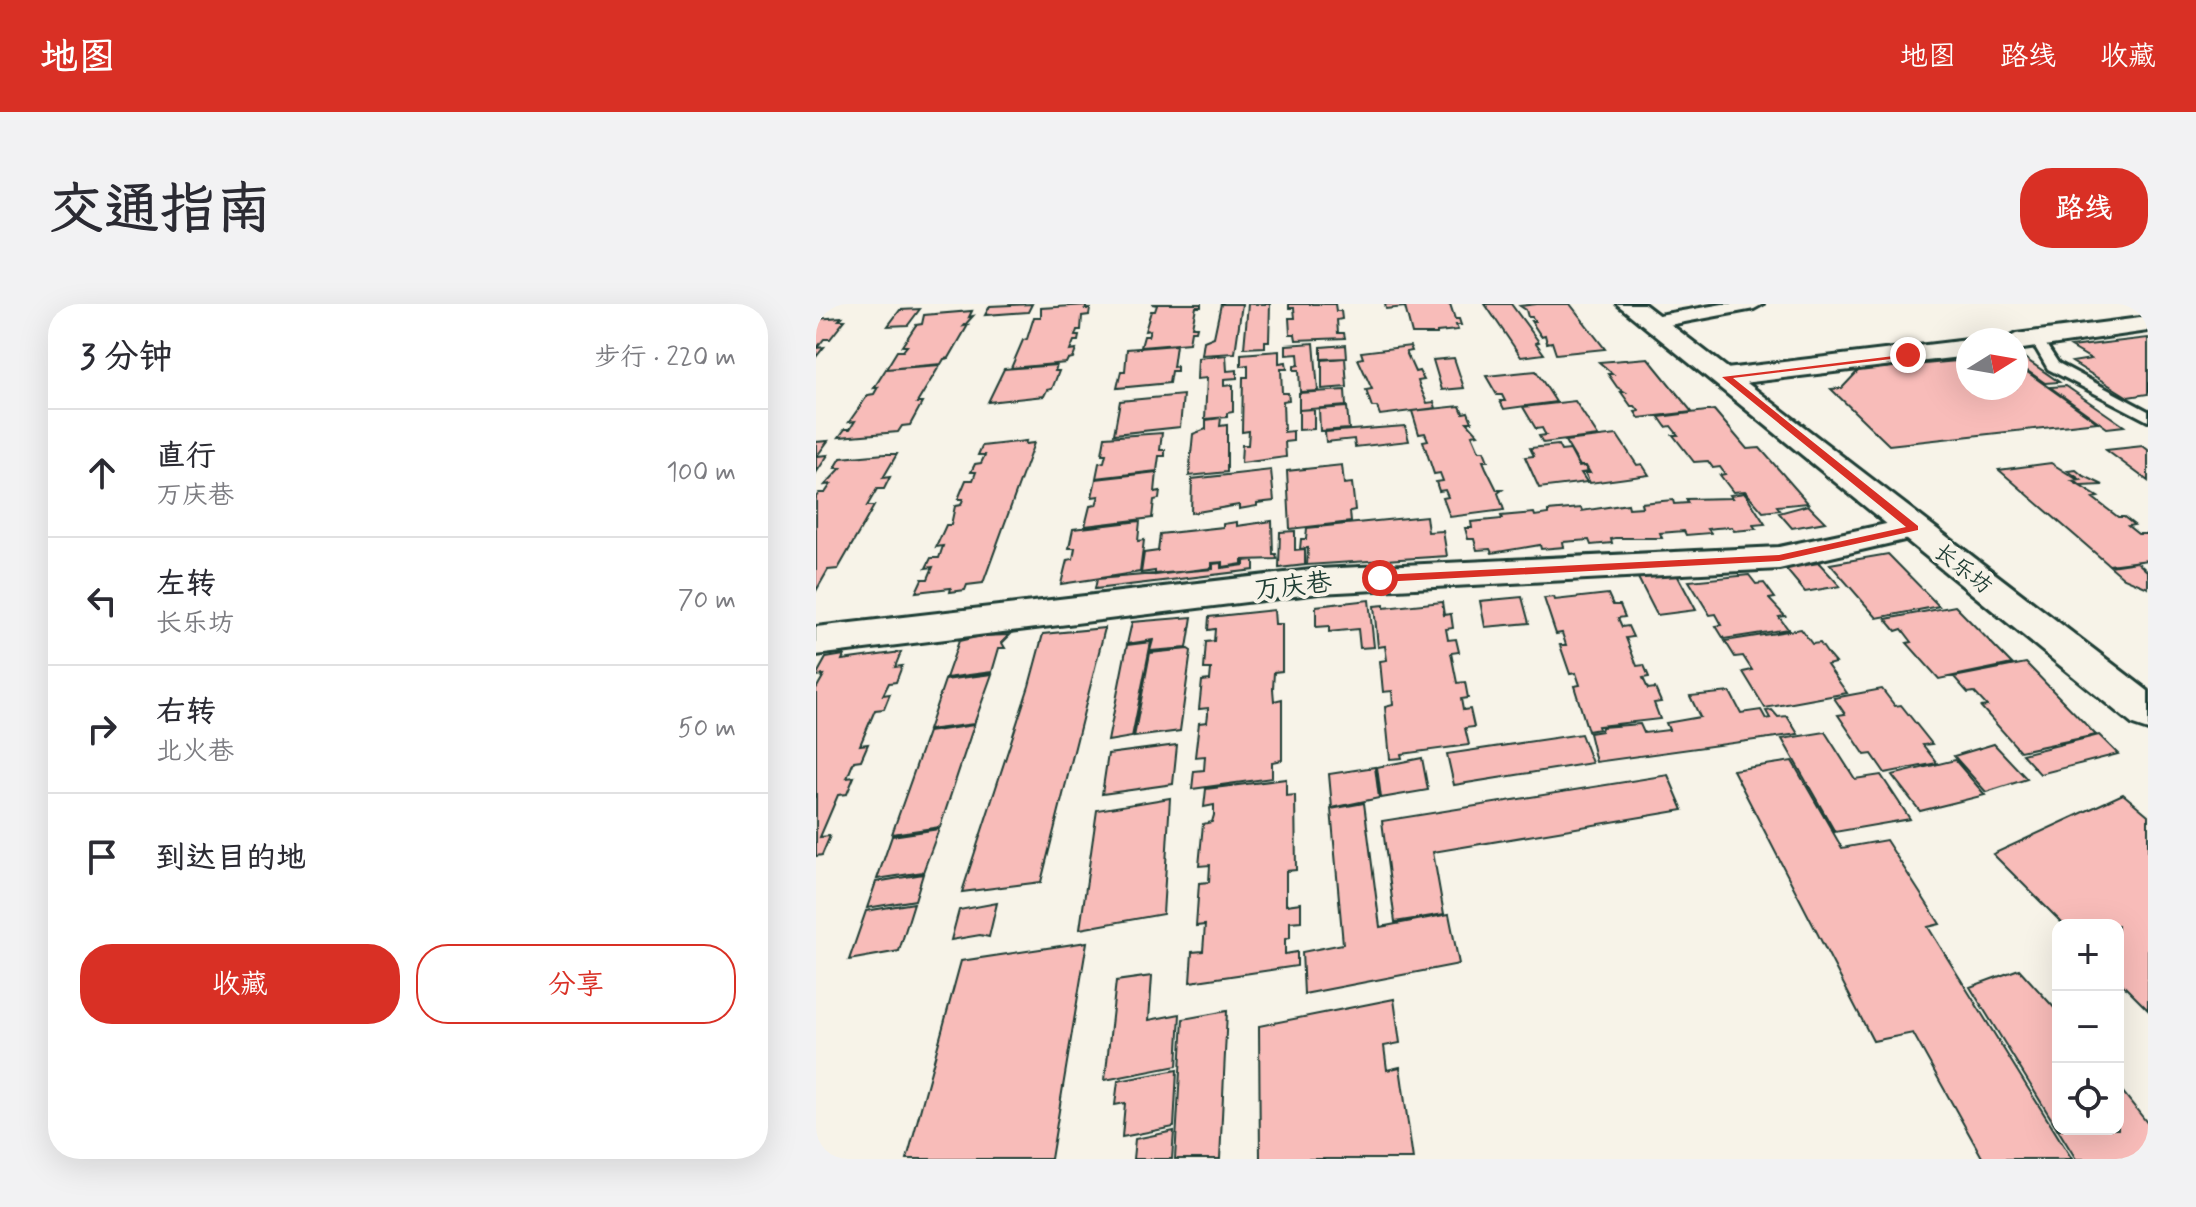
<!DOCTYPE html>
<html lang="zh">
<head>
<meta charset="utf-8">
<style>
	:root { --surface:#fff; --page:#f2f2f3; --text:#2b2b33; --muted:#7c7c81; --line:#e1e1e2; --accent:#d93025 }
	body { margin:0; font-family:Mynerve,"LXGW WenKai TC",sans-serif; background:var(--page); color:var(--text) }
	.controls { position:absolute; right:24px; bottom:24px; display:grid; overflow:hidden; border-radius:16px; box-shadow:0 8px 32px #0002 }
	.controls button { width:72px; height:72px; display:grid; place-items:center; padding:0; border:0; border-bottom:2px solid var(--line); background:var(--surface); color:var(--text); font:40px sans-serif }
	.compass { position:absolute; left:1140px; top:24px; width:72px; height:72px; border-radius:50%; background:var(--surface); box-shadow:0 8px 32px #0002; rotate:79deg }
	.stop { position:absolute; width:24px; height:24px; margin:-18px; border:6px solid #d93025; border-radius:50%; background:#fff }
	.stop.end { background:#d93025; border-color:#fff; box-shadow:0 2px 8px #0008 }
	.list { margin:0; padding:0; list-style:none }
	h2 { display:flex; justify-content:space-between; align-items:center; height:104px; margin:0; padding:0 32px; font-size:34px }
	h2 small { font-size:26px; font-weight:400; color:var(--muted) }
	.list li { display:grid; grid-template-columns:52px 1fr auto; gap:24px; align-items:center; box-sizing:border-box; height:128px; padding:0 32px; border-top:2px solid var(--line) }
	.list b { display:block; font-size:30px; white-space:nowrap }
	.list p { margin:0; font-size:26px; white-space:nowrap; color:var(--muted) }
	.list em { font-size:26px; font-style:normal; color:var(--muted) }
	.actions { display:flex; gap:16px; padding:24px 32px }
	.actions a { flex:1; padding:18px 0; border:2px solid var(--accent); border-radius:32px; text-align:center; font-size:28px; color:var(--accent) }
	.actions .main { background:var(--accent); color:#fff }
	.icon { flex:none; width:44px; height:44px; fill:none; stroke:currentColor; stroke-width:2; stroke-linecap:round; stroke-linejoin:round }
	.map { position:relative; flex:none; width:1332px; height:855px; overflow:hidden; border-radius:32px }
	header { display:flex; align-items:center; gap:48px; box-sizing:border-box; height:112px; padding:0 40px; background:var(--accent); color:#fff }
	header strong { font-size:38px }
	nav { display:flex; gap:44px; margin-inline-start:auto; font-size:28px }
	.intro { display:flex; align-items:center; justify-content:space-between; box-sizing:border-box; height:192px; padding:0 48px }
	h1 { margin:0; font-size:56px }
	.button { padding:20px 36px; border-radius:32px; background:var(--accent); color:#fff; font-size:28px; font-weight:700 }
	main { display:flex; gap:48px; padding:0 48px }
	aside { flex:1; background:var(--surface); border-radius:32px; box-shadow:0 8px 32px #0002 }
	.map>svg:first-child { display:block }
	.building { fill:#f8bcb9; stroke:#1f3d34; stroke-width:2 }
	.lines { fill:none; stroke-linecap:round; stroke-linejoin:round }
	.service-casing { stroke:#1f3d34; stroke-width:6 }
	.pedestrian-casing { stroke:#1f3d34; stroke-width:6 }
	.minor-casing { stroke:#1f3d34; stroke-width:6 }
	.tertiary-casing { stroke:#1f3d34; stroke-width:6 }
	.service { fill:#f7f3e8; fill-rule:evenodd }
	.pedestrian { fill:#f7f3e8; fill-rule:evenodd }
	.minor { fill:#f7f3e8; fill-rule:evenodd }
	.tertiary { fill:#f7f3e8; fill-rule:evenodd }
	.route { fill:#d93025 }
	.labels { text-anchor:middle; stroke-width:8; stroke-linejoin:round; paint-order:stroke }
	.far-street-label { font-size:22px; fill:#1f3d34; stroke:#f7f3e8 }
	.street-label { font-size:26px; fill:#1f3d34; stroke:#f7f3e8 }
</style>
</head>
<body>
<header>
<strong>地图</strong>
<nav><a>地图</a><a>路线</a><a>收藏</a></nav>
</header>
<div class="intro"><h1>交通指南</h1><a class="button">路线</a></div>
<main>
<aside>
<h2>3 分钟<small>步行 · 220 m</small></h2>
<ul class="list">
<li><svg class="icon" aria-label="ahead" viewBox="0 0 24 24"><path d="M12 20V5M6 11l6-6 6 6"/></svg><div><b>直行</b><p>万庆巷</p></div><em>100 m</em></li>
<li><svg class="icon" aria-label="left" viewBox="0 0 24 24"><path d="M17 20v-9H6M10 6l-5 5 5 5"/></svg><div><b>左转</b><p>长乐坊</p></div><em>70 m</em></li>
<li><svg class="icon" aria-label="right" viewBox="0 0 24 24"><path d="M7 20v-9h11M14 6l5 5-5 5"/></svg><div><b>右转</b><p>北火巷</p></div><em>50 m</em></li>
<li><svg class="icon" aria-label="arrive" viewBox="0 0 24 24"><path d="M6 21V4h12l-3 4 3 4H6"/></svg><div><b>到达目的地</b></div></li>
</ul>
<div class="actions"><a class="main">收藏</a><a>分享</a></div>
</aside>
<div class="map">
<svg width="1332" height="855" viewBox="0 0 1332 855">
	<rect width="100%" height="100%" fill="#f7f3e8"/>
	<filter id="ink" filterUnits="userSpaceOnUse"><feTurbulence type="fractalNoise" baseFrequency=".0125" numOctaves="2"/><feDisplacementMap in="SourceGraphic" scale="16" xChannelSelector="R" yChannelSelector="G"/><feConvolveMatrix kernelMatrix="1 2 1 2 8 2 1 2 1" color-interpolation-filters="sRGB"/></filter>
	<g filter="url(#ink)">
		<path class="building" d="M 216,0 L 212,8 L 169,11 L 174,2 Z
			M 336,0 L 385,0 L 385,3 L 380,3 L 376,23 L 381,23 L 380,27 L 375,27 L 373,39 L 325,43 L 328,32 L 332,32 L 334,26 L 329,27 L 335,7 L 339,7 L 341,1 Z
			M 405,0 L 426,0 L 419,49 L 386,51 L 388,37 L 398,33 Z
			M 432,0 L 454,0 L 453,37 L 449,37 L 449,43 L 428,44 Z
			M 473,0 L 519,0 L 520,7 L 525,7 L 526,15 L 521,16 L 522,29 L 528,29 L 529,34 L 480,36 L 479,30 L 474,30 L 473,14 L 479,14 L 478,4 L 473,4 Z
			M 569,0 L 634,0 L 639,15 L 643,15 L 645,21 L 640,21 L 642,26 L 621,28 L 621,30 L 596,30 L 589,3 L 570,5 Z
			M 669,0 L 695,0 L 723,38 L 720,39 L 728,50 L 705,53 Z
			M 721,0 L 754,0 L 789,45 L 740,50 L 736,38 L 731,39 L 729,31 L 725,32 L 715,17 L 719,17 L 716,13 L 712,13 L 710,6 L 704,2 Z
			M 271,1 L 269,5 L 274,5 L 273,11 L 266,12 L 265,26 L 261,26 L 259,32 L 263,32 L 262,37 L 258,37 L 254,47 L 260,46 L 257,54 L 252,55 L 250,59 L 195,64 L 207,36 L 211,35 L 218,13 L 225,13 L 225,4 Z
			M 104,5 L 92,21 L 72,22 L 84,6 Z
			M 156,7 L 153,13 L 157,12 L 148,22 L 152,21 L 133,54 L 128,55 L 125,60 L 70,65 L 81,47 L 87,47 L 91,42 L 86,42 L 100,21 L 106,20 L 108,11 Z
			M 26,13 L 23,16 L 29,16 L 14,35 L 8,35 L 1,44 L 8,43 L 0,53 L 0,15 Z
			M 1332,34 L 1332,90 L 1312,93 L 1256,58 L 1275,55 L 1255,43 Z
			M 498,39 L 502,87 L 484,88 L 483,66 L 478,66 L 478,62 L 483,61 L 482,50 L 470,51 L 470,41 Z
			M 360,41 L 357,63 L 361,62 L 361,67 L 355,67 L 353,79 L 301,84 L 305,67 L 309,67 L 311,45 Z
			M 530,41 L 531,54 L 505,55 L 505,43 Z
			M 594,42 L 596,47 L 590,48 L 599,68 L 603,67 L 608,76 L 602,77 L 604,83 L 611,99 L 618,98 L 620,104 L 564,111 L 561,103 L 556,103 L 550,86 L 556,85 L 542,55 L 547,54 L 545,48 Z
			M 463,47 L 463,59 L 470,58 L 471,65 L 465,65 L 466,89 L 472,89 L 473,96 L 467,97 L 468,128 L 477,127 L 477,137 L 469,138 L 470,153 L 425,159 L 426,141 L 432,141 L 433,127 L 426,128 L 427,73 L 432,73 L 432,61 L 425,62 L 425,50 Z
			M 410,51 L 411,67 L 421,66 L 421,74 L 408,75 L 408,82 L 417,81 L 417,108 L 411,109 L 411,113 L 389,115 L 391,74 L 381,75 L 382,54 Z
			M 1200,51 L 1204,51 L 1243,78 L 1229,79 L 1200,59 Z
			M 529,54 L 531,83 L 506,85 L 506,56 Z
			M 638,54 L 648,84 L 626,86 L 617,56 Z
			M 832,54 L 876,108 L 823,114 L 819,108 L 823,107 L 819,102 L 815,102 L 805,88 L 809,88 L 801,83 L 792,70 L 797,70 L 783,58 Z
			M 1152,56 L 1152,84 L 1200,84 L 1200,60 L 1281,118 L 1073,141 L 1015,85 L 1026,84 L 1043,66 Z
			M 124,61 L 101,99 L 106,99 L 94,121 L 86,122 L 82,128 L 23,133 L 29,125 L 34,125 L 39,117 L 33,118 L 52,91 L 58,90 L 62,83 L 58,84 L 70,65 Z
			M 241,61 L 239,67 L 243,67 L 236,85 L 231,86 L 228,92 L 172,98 L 188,65 Z
			M 720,67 L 740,98 L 688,105 L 684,97 L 689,97 L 686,91 L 681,91 L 670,72 Z
			M 1250,82 L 1308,122 L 1291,124 L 1234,83 Z
			M 529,86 L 530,102 L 483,106 L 483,89 Z
			M 367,91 L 364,123 L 298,130 L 304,97 Z
			M 759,97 L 782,132 L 727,139 L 723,132 L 730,131 L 728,128 L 726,124 L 720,125 L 707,103 Z
			M 644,102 L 647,109 L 652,108 L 656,118 L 651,118 L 662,130 L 656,131 L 663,147 L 668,147 L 672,157 L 667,157 L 670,164 L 681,186 L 686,186 L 682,189 L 688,206 L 634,213 L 627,194 L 632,193 L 629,186 L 623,187 L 620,178 L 627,177 L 624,169 L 618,170 L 607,137 L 612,136 L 609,129 L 603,130 L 596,107 Z
			M 531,103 L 533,125 L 504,127 L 503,105 Z
			M 498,105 L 498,125 L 483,126 L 483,106 Z
			M 898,106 L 931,145 L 944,144 L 992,199 L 961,202 L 964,206 L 947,208 L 929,187 L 917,188 L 904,171 L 909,170 L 904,163 L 897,164 L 892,157 L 878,158 L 857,131 L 862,131 L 855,122 L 850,123 L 843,113 Z
			M 405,114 L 404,122 L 411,121 L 411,168 L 373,172 L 377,130 L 390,125 L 390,116 Z
			M 589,122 L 593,137 L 539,143 L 538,135 L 510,138 L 509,128 Z
			M 346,129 L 344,146 L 349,146 L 349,152 L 343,152 L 341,167 L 280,174 L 283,159 L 288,158 L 290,150 L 286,150 L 289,133 Z
			M 801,131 L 821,161 L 826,160 L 833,171 L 774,179 L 769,169 L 774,169 L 770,162 L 764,162 L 749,137 Z
			M 12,137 L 1,152 L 12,151 L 0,169 L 0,138 Z
			M 210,137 L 209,140 L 218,139 L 167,279 L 151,281 L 149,286 L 134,288 L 135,284 L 100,288 L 106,275 L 112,275 L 117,263 L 110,264 L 115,254 L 123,254 L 127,242 L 120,243 L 130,221 L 135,221 L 139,202 L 145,201 L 147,195 L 142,195 L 150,176 L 157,176 L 160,168 L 155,168 L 159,160 L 165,159 L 169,151 L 162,151 L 166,142 Z
			M 742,141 L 745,147 L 754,146 L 763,163 L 769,162 L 772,168 L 765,169 L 771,178 L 723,184 L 709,153 L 718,152 L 714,144 Z
			M 1327,142 L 1332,146 L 1332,177 L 1290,146 Z
			M 69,150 L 81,150 L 67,174 L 74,173 L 68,185 L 61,185 L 51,202 L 58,202 L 22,265 L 12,266 L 0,287 L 0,193 L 3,189 L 9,189 L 15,180 L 9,181 L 25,164 L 19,164 L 25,154 Z
			M 1235,159 L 1262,176 L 1256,177 L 1282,193 L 1277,194 L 1302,213 L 1308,213 L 1318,221 L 1312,222 L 1322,230 L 1332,230 L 1332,256 L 1293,261 L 1183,166 Z
			M 526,161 L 528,180 L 536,179 L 539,206 L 534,207 L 535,218 L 474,225 L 471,167 Z
			M 455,166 L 458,197 L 441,199 L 441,202 L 423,205 L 423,201 L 375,209 L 376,175 Z
			M 1260,166 L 1266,171 L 1287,181 L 1265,182 L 1259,177 L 1265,176 L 1252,167 Z
			M 341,168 L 339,188 L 344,187 L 343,195 L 338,196 L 336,214 L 269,222 L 274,202 L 280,201 L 283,192 L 276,193 L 280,175 Z
			M 929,189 L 949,220 L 937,221 L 940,225 L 918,227 L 916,223 L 900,224 L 892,225 L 895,229 L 870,231 L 868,227 L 844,229 L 846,234 L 799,234 L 795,235 L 796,239 L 775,241 L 773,236 L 747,238 L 748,243 L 725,245 L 724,241 L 676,249 L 674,245 L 661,246 L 658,235 L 652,235 L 649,224 L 656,224 L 655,218 L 686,215 L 685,212 L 718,209 L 719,212 L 732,210 L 732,207 L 765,204 L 766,207 L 812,200 L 813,204 L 826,203 L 825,199 L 857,196 L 858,200 L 872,199 L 870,195 L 916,194 L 914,191 Z
			M 992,201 L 1009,218 L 976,224 L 963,209 Z
			M 610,212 L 612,228 L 627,227 L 631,252 L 491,261 L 492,244 L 484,245 L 485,235 L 490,235 L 491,224 Z
			M 324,217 L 322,237 L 328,236 L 324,268 L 245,280 L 251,256 L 257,255 L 259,244 L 253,244 L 257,225 Z
			M 456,217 L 457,250 L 460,250 L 461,255 L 426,256 L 426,260 L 407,263 L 407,258 L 396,259 L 396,264 L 339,271 L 339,267 L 325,269 L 328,249 L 342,247 L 344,230 L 407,223 L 407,220 L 421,218 L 421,222 Z
			M 479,227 L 479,246 L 489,245 L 489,261 L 463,264 L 464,228 Z
			M 1072,250 L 1123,302 L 1061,314 L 1014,260 Z
			M 438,256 L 438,266 L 279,285 L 281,275 L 397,265 L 397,260 L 405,259 L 405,264 L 428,261 L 428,257 Z
			M 1321,258 L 1332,268 L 1332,284 L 1308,274 L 1294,262 Z
			M 1003,259 L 1024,282 L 989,288 L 969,264 Z
			M 859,267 L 880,306 L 841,311 L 821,272 Z
			M 933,271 L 940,280 L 948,279 L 959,294 L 953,295 L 969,312 L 963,313 L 972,325 L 908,335 L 900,322 L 906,321 L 900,310 L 894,311 L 873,277 Z
			M 792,290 L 797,301 L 804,301 L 809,313 L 802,314 L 806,323 L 812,322 L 817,333 L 810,334 L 821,362 L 828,361 L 833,373 L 827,374 L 832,385 L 839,384 L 845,398 L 838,399 L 844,415 L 782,422 L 783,425 L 772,427 L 758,382 L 764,381 L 760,369 L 754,370 L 744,341 L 750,341 L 746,329 L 740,330 L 728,294 L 738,293 L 739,296 Z
			M 706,293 L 713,319 L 669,323 L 664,297 Z
			M 553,296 L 558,343 L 544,344 L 542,325 L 513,328 L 513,322 L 500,323 L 500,302 Z
			M 626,298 L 628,311 L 635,310 L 637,324 L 630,325 L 632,336 L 640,335 L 643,348 L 635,349 L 641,379 L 649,378 L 652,394 L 645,395 L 647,406 L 654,405 L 658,423 L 649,424 L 653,441 L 585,450 L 586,454 L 574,455 L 569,403 L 577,401 L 576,387 L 567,388 L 564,357 L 571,356 L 569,342 L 562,343 L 558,302 L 568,301 L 568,304 Z
			M 1139,302 L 1196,360 L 1123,375 L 1091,339 L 1096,338 L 1086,325 L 1080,327 L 1070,315 Z
			M 458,306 L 459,320 L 466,320 L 466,367 L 458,368 L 457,385 L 458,397 L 466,395 L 466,456 L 456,458 L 456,474 L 376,485 L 378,467 L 388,466 L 389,452 L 379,453 L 383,419 L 391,418 L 392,410 L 392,404 L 383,405 L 386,377 L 394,376 L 395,365 L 388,365 L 390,338 L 398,337 L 399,325 L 392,326 L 393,313 Z
			M 376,313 L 371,344 L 334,347 L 337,336 L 311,340 L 316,318 Z
			M 289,324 L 225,578 L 146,588 L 213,382 L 227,330 Z
			M 985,325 L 996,340 L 1004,339 L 1013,352 L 1019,359 L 1011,361 L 1031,389 L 949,404 L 927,368 L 936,366 L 927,352 L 919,353 L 909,337 Z
			M 194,331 L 186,339 L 189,344 L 183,344 L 176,368 L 130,374 L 143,337 L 165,332 Z
			M 335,338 L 316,433 L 292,437 L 311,341 Z
			M 372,345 L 375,347 L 364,427 L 318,433 L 334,349 Z
			M 85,348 L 79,363 L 86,362 L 80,378 L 73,379 L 67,391 L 74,390 L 68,405 L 59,406 L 44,441 L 52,440 L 45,456 L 38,457 L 31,474 L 38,473 L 31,490 L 22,491 L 4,533 L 14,532 L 6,551 L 0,552 L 0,385 L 8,371 L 0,372 L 10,354 L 28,351 L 26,356 Z
			M 1210,359 L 1278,429 L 1280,431 L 1204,447 L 1165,403 L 1171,402 L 1158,388 L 1152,389 L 1138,373 Z
			M 176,370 L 158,420 L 112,426 L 129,376 Z
			M 1066,385 L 1079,402 L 1085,401 L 1116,440 L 1107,441 L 1121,459 L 1069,469 L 1056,450 L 1049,451 L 1022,411 L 1029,410 L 1018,394 Z
			M 914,388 L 925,409 L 945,406 L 950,415 L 954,414 L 950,407 L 956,406 L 962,413 L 971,412 L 982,430 L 780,458 L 773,429 L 785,427 L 786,423 L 824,420 L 828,429 L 853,426 L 850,419 L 884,413 L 874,392 Z
			M 158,421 L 124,523 L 76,530 L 112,428 Z
			M 1009,428 L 1039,475 L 1065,471 L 1094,515 L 1019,528 L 966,435 Z
			M 765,430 L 776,459 L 638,481 L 631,450 Z
			M 1283,431 L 1302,450 L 1224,470 L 1206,450 Z
			M 1178,440 L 1211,475 L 1170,488 L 1138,452 Z
			M 361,441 L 357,480 L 286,490 L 292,450 Z
			M 606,454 L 612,486 L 565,494 L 561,463 Z
			M 1139,456 L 1169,491 L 1104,507 L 1076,471 Z
			M 976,457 L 1026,544 L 1070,536 L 1124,620 L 1112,623 L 1256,855 L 1167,855 L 1097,729 L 1057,737 L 917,466 Z
			M 559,463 L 563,494 L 516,504 L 513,470 Z
			M 852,471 L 867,506 L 617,548 L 628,610 L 579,618 L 566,517 Z
			M 470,475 L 470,492 L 479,491 L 480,566 L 470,567 L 470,601 L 485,599 L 485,617 L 474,618 L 474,634 L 469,635 L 469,650 L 481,648 L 481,662 L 374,678 L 376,648 L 387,647 L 389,621 L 380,622 L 383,579 L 393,578 L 394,561 L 383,562 L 387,520 L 396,518 L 398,511 L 398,501 L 388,503 L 390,485 Z
			M 1307,490 L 1332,511 L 1332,706 L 1302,676 L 1302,621 L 1248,621 L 1177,550 Z
			M 354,494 L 347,610 L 264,625 L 281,506 Z
			M 548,499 L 564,623 L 633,610 L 643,660 L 488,690 L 486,648 L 527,640 L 515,505 Z
			M 123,525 L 107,568 L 61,575 L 76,532 Z
			M 107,570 L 99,596 L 51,604 L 60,578 Z
			M 98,599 L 83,647 L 33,656 L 50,607 Z
			M 181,599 L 173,633 L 164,631 L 135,636 L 143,606 Z
			M 271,638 L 235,855 L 91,855 L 145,657 Z
			M 1203,665 L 1242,708 L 1242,825 L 1302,825 L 1302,782 L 1332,820 L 1332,855 L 1260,855 L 1154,683 Z
			M 336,672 L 333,716 L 364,710 L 361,762 L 289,776 L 300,677 Z
			M 578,695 L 584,739 L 568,742 L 571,766 L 584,763 L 597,855 L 444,855 L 443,722 Z
			M 411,707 L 404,855 L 359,855 L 367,715 Z
			M 361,766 L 358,823 L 306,833 L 309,799 L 299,801 L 302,777 Z
			M 358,827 L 356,855 L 317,855 L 319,835 Z"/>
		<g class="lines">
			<defs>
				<path id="service" d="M 1221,32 L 1225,33 L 1242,59 L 1332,107 L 1332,117 L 1232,65 L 1215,36 Z"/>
				<path id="pedestrian" d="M 907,0 L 947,0 L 938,5 L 837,24 L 828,18 L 837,12 Z"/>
				<path id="minor" d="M 1332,13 L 1332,27 L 1200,46 L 1200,36 L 1189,36 L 1200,30 Z
					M 1152,36 L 1152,52 L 910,81 L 900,79 L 897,73 L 900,67 L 910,65 Z
					M 1098,214 L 1110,217 L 1115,224 L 1110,231 L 963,265 L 503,289 L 0,351 L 0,323 L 503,265 L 963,243 Z"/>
				<path id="tertiary" d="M 801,0 L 828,0 L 1332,387 L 1332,426 L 1317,421 Z"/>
			</defs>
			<use href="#service" class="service-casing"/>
			<use href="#pedestrian" class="pedestrian-casing"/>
			<use href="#minor" class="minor-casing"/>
			<use href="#tertiary" class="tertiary-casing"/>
			<use href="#service" class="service"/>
			<use href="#pedestrian" class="pedestrian"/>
			<use href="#minor" class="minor"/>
			<use href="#tertiary" class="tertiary"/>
		</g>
	</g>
	<path class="route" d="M 1094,50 L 1092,53 L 917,74 L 1102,222 L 1102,226 L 963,257 L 564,278 L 559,274 L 564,271 L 963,251 L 1090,223 L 906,73 Z"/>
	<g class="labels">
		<g class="far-street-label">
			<text transform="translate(1148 264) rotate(38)" y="8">长乐坊</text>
		</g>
		<g class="street-label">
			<text transform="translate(477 281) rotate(-6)" y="9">万庆巷</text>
		</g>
	</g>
</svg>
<div class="controls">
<button>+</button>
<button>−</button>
<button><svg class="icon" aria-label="locate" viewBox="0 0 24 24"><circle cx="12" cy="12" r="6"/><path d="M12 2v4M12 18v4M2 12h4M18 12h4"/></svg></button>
</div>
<svg class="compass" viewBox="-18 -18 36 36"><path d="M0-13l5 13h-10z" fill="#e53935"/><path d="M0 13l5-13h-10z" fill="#7c7c81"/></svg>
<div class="stop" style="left:564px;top:274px"></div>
<div class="stop end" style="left:1092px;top:51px"></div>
</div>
</main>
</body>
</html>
